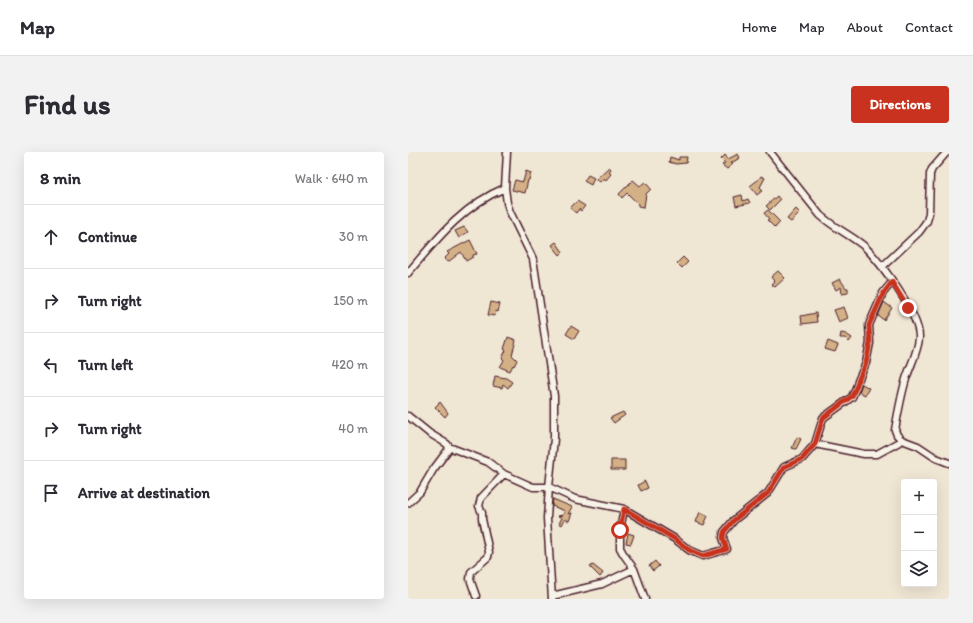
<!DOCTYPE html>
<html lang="en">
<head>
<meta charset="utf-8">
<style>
	:root { --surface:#fff; --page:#f2f2f3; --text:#2b2b33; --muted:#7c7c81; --line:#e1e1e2; --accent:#c8321e }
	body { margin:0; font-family:Itim,sans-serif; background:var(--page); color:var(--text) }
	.controls { position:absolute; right:12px; bottom:12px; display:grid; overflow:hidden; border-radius:4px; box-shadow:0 4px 16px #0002 }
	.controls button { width:36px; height:36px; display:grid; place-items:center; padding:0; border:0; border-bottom:1px solid var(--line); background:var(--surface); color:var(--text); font:20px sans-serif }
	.stop { position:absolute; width:12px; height:12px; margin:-9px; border:3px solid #c8321e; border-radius:50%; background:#fff }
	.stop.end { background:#c8321e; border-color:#fff; box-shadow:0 1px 4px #0008 }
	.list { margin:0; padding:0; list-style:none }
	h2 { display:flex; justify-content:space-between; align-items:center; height:52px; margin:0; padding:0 16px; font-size:17px }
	h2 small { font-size:13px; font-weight:400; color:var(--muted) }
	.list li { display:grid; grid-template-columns:26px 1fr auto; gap:12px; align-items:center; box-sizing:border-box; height:64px; padding:0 16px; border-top:1px solid var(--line) }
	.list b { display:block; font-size:15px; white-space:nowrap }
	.list em { font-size:13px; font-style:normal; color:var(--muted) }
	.icon { flex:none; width:22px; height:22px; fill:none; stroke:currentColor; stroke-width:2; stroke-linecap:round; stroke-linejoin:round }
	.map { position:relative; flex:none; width:541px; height:447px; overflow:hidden; border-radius:4px }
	header { display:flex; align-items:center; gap:24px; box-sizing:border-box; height:56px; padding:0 20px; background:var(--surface); border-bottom:1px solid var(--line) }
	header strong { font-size:19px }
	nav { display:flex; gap:22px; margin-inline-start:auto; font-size:14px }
	.intro { display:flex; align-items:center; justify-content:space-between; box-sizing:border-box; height:96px; padding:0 24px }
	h1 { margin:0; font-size:28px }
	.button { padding:10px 18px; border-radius:4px; background:var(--accent); color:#fff; font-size:14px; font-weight:700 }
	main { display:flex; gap:24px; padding:0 24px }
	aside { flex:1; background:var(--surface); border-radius:4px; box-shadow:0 4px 16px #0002 }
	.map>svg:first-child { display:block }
	.building { fill:#d4b086; stroke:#4a1f2b }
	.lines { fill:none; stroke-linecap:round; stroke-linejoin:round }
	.minor-casing { stroke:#4a1f2b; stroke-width:9 }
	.minor { stroke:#f7f3e8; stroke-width:6 }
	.route { stroke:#c8321e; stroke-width:5 }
</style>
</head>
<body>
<header>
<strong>Map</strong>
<nav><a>Home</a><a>Map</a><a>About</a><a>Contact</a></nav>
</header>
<div class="intro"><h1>Find us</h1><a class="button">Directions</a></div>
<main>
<aside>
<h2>8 min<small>Walk · 640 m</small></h2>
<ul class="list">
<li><svg class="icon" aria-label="ahead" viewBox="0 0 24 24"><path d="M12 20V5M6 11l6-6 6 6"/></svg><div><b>Continue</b></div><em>30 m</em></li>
<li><svg class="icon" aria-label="right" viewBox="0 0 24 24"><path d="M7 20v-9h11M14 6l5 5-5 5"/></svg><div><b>Turn right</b></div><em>150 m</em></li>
<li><svg class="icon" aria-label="left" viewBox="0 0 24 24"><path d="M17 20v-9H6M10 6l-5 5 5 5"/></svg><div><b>Turn left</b></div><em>420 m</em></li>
<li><svg class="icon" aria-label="right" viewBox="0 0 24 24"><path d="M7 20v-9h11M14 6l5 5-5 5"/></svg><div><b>Turn right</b></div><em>40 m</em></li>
<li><svg class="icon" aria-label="arrive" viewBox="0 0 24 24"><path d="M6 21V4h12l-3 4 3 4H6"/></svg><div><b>Arrive at destination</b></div></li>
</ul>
</aside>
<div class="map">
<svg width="541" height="447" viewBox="0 0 541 447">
	<rect width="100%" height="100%" fill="#f0e6d4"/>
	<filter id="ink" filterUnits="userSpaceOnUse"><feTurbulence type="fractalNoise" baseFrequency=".025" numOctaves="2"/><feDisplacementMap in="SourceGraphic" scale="8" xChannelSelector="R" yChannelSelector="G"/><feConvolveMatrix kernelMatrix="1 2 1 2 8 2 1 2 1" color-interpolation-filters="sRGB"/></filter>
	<g filter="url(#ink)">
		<path class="building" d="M 330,2 L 332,6 L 323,11 L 325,12 L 319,17 L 314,13 L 317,11 L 313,7 L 317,3 L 320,7 Z
			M 262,5 L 271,8 L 271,5 L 279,5 L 278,11 L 268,12 L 261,10 Z
			M 201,15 L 203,17 L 201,20 L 203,22 L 198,28 L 196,26 L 192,30 L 188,27 Z
			M 118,19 L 123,21 L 121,28 L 120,28 L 117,41 L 104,38 L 107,28 L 115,30 Z
			M 180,23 L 186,26 L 183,33 L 176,29 Z
			M 353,24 L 357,26 L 352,35 L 355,38 L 349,43 L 342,34 L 351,27 Z
			M 225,28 L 232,34 L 237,30 L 243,37 L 238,42 L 236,55 L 230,54 L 230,52 L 219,41 L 214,46 L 211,42 Z
			M 334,43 L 335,49 L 340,47 L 342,51 L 328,54 L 326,45 Z
			M 369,44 L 372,48 L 362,58 L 358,54 Z
			M 169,49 L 177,54 L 173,59 L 171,57 L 168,61 L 162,56 Z
			M 388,57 L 392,61 L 383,70 L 379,67 Z
			M 360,58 L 372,70 L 367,76 L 359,68 L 361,67 L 356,61 Z
			M 56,75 L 60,80 L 51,86 L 47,79 Z
			M 62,88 L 69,102 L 65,103 L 65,105 L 58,109 L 53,100 L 40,110 L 36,107 L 41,102 L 39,100 Z
			M 148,90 L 155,100 L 152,103 L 144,93 Z
			M 275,105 L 280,110 L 274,116 L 269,111 Z
			M 370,119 L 377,126 L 367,135 L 363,132 L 366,129 L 363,125 Z
			M 432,127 L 438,136 L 440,136 L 440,141 L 434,142 L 433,135 L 428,138 L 424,131 Z
			M 83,150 L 92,152 L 90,160 L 88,159 L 87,164 L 80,163 Z
			M 476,150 L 484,156 L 476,168 L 470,164 Z
			M 436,155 L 440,166 L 431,170 L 426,158 Z
			M 408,161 L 409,170 L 394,172 L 393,164 Z
			M 163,174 L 171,179 L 166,187 L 158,182 Z
			M 433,181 L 438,182 L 444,186 L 441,190 L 437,186 L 432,186 Z
			M 100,185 L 108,188 L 104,203 L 109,208 L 106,214 L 105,213 L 102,219 L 92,215 L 96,208 L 94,206 L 98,198 L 96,197 Z
			M 420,189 L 430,193 L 427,200 L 417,197 Z
			M 87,224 L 98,226 L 104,230 L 100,236 L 95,232 L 94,236 L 85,234 Z
			M 454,232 L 461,236 L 457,243 L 451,240 Z
			M 32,250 L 40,261 L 37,265 L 27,255 Z
			M 215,260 L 217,263 L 206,271 L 202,266 Z
			M 389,285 L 393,287 L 388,297 L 384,296 Z
			M 203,308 L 217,308 L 217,318 L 203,318 Z
			M 237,329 L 240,336 L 233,339 L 230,333 Z
			M 145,347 L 164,355 L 160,362 L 164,361 L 161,369 L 157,367 L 154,373 L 151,371 L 154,366 L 150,364 L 155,363 L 157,359 L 144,354 Z
			M 292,360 L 300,364 L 296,373 L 288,370 Z
			M 220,381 L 226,383 L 223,392 L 218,391 Z
			M 247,409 L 251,414 L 245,419 L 241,414 Z
			M 185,413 L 195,421 L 192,425 L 182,415 Z"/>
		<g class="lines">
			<defs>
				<path id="minor" d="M 99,0 L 97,36 L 99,51 L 102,60 L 125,107 L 146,244 L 146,287 L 141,335 L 139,366 L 144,447
					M 362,0 L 412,63 C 426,76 443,83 457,95 C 473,111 512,163 511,186 C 510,200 502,214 498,227 C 493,244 490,261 487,278 L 489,283 L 494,288 L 510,294 L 528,306 L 541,311
					M 474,115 L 511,80 L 519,69 L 521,61 L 522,22 L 524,17 L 539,0
					M 0,121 C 28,88 55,53 97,36
					M 0,264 L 21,281 L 39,292 L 41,295 L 40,298 L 25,318 L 12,340 L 0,351
					M 407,292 L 456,302 L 469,302 L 491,290
					M 41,295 L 80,310 L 96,322 L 125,335 L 141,335 L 167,347 L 216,357 L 267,387 L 281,398 L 295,404 L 319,397 L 315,386 L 316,380 L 326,368 L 360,341 L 376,315 L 394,307 L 407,292 L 415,266 L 444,245 L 449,233 L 450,229 L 458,211 L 462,191 L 461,173 L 475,141 L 484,130
					M 216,357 L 212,378 L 212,396 L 216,403 L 226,417 L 237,447
					M 68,444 L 62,427 L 63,420 L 80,405 L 81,400 L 74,367 L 74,361 L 71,354 L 73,346 L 96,322
					M 144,444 L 194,432 L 226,417"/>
			</defs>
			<use href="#minor" class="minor-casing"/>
			<use href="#minor" class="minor"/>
		</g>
	</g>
	<g class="lines" filter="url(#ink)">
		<path class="route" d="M 212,378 L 216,357 L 267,387 L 281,398 L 295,404 L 319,397 L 315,386 L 316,380 L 326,368 L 360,341 L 376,315 L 394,307 L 407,292 L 415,266 L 444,244 L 449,233 L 450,229 L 458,211 L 462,191 L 461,173 L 475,142 L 484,130 L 500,156"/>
	</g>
</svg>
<div class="controls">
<button>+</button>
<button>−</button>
<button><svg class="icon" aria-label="layers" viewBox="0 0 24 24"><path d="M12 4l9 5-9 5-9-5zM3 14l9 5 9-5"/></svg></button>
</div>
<div class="stop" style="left:212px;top:378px"></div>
<div class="stop end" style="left:500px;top:156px"></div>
</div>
</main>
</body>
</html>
